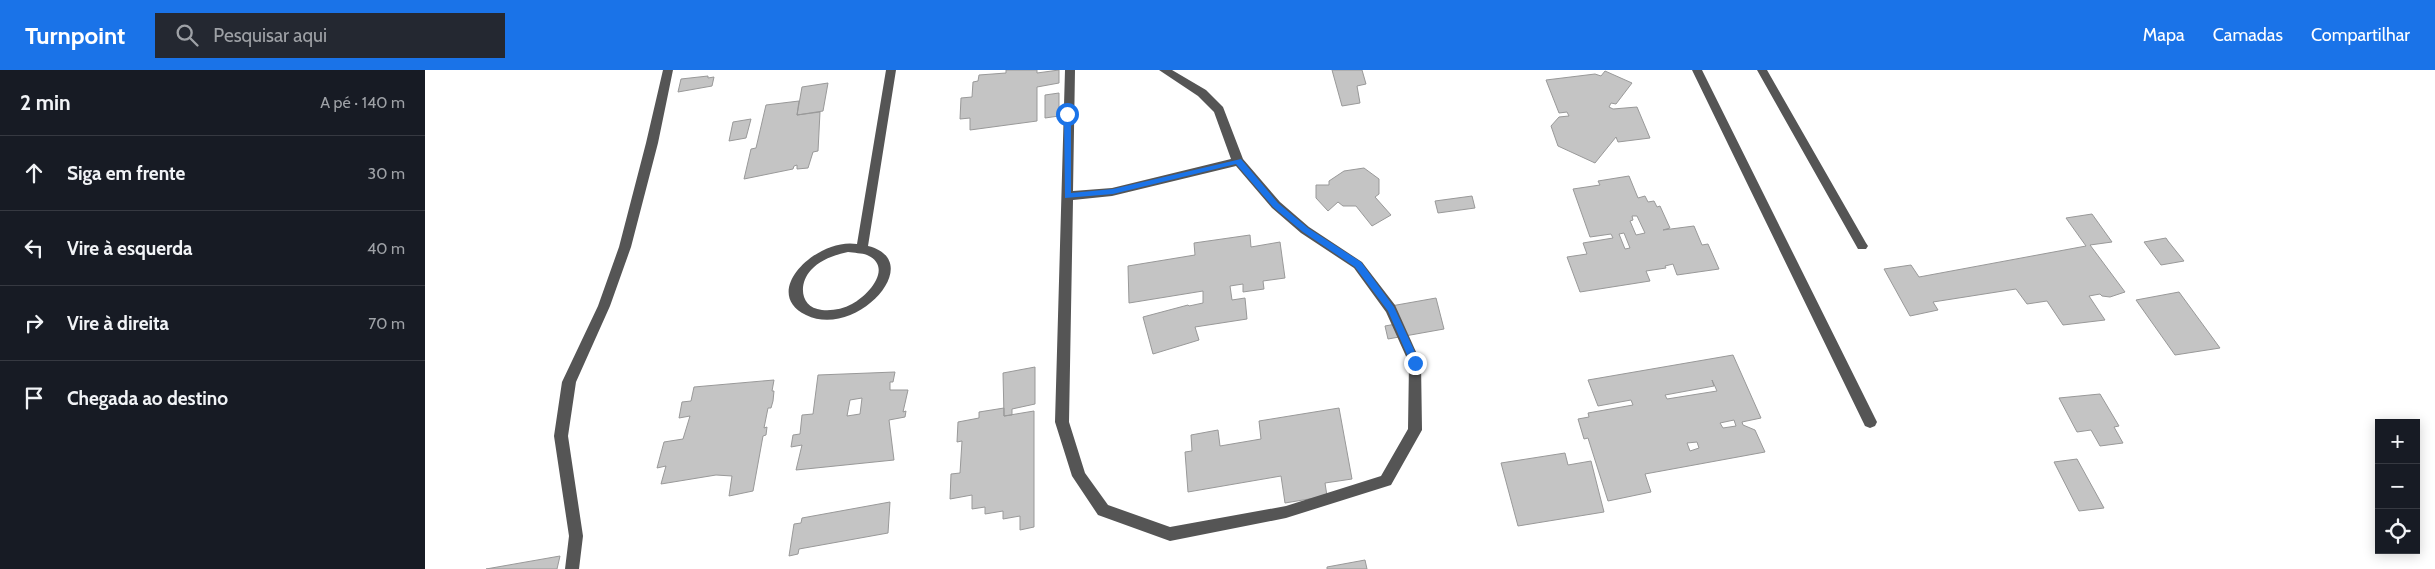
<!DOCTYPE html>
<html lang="pt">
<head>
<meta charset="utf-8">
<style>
	:root { --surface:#171b24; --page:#242831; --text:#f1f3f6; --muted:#9ea1a6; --line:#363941; --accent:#1a73e8 }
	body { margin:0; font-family:Cabin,sans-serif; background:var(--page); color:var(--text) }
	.controls { position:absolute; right:15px; bottom:15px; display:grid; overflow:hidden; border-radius:0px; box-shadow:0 2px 12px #0003 }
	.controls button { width:45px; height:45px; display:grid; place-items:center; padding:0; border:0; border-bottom:1px solid var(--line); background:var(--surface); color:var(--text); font:25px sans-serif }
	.stop { position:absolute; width:15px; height:15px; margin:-11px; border:4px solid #1a73e8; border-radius:50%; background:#fff }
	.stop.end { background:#1a73e8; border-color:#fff; box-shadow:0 1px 5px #0008 }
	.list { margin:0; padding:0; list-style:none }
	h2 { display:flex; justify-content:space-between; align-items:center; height:65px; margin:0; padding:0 20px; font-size:21px }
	h2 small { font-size:16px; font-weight:400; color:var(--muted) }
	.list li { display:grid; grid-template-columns:32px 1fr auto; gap:15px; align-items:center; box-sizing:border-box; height:75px; padding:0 20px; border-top:1px solid var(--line) }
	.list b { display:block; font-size:19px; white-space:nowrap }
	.list em { font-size:16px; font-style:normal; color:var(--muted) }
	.icon { flex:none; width:28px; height:28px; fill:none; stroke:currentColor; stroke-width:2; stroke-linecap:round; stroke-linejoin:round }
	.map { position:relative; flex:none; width:2010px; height:499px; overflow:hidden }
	header { display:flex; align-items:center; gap:30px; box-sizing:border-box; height:70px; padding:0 25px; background:var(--accent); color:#fff }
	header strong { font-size:24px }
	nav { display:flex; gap:28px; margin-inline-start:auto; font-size:18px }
	.search { width:350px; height:45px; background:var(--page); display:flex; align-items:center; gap:12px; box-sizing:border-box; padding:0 18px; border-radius:0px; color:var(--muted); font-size:19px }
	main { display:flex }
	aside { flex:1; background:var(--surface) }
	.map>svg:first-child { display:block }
	.building { fill:#c4c4c4; stroke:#999; fill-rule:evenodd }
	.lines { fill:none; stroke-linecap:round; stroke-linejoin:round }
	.minor { fill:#555; fill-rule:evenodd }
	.route { fill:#1a73e8 }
</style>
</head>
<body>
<header>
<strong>Turnpoint</strong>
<div class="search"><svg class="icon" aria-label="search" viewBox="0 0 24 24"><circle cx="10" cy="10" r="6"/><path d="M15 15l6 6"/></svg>Pesquisar aqui</div>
<nav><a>Mapa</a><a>Camadas</a><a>Compartilhar</a></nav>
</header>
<main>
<aside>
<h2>2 min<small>A pé · 140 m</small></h2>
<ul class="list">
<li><svg class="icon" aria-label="ahead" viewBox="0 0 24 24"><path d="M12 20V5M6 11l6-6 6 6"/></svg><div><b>Siga em frente</b></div><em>30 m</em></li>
<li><svg class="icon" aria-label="left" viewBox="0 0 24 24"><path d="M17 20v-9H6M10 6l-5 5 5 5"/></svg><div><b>Vire à esquerda</b></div><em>40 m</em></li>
<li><svg class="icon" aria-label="right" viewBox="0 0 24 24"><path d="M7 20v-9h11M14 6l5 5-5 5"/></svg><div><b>Vire à direita</b></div><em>70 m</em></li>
<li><svg class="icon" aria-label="arrive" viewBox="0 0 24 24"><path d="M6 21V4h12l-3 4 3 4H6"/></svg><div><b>Chegada ao destino</b></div></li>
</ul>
</aside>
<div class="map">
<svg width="2010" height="499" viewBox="0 0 2010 499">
	<rect width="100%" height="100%" fill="#fff"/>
	<path class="building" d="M 581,0 L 612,0 L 612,3 L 634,0 L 634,13 L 612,17 L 612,51 L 545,60 L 545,48 L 535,49 L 536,28 L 547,27 L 548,12 L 553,11 L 554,5 L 581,3 Z
		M 907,0 L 937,0 L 941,14 L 932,16 L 935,33 L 917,36 Z
		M 1180,1 L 1207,13 L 1191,34 L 1186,33 L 1184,37 L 1188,39 L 1212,37 L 1225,68 L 1193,72 L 1191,67 L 1170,93 L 1133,76 L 1126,56 L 1134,47 L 1144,46 L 1142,42 L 1134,43 L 1121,10 L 1170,4 L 1176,6 Z
		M 283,6 L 283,8 L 289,7 L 287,16 L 253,22 L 256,9 Z
		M 403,13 L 398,41 L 372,45 L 377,17 Z
		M 634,23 L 634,46 L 620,48 L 620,25 Z
		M 374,31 L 372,45 L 395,42 L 393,81 L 388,82 L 383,98 L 372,99 L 372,95 L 369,96 L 368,99 L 319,109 L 326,79 L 331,78 L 341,35 Z
		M 326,49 L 321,68 L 304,71 L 308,52 Z
		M 939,98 L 954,109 L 954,124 L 950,127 L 966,145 L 947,156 L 931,136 L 918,136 L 913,132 L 903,141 L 891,128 L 891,115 L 904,115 L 904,111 L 919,101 Z
		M 1204,106 L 1213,128 L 1220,126 L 1223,132 L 1229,131 L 1232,137 L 1235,136 L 1245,158 L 1238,160 L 1269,156 L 1277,175 L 1283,174 L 1294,199 L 1252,205 L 1248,194 L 1240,196 L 1241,198 L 1221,201 L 1225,211 L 1155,222 L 1142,187 L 1162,184 L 1158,173 L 1188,168 L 1186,164 L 1165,167 L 1148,119 L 1175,115 L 1173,111 ZM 1207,146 L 1212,146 L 1220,163 L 1211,165 L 1205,151 L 1208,150 ZM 1199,163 L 1205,178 L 1200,179 L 1194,164 Z
		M 1047,126 L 1050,138 L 1013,143 L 1010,131 Z
		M 1667,144 L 1687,172 L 1665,175 L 1700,222 L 1685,227 L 1677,226 L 1675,224 L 1664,226 L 1680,250 L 1638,255 L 1622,231 L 1602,234 L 1591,219 L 1508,232 L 1513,240 L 1485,246 L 1459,199 L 1486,195 L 1494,207 L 1661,176 L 1641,148 Z
		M 825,165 L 826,177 L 855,172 L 860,208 L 838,211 L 839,219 L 818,222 L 818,214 L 805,216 L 807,230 L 820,228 L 822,249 L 770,257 L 774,270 L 728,284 L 718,247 L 763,235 L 764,236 L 778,233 L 778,221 L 704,233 L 703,196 L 770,185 L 769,173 Z
		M 1741,168 L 1743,171 L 1759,191 L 1736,195 L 1719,172 Z
		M 1754,222 L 1795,278 L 1750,285 L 1711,230 Z
		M 1011,228 L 1019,259 L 963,269 L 960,256 L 971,254 L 966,236 Z
		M 1308,285 L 1336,348 L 1317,352 L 1318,355 L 1330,360 L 1340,382 L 1220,404 L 1226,422 L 1183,431 L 1163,368 L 1159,369 L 1153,349 L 1164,347 L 1163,343 L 1208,335 L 1206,330 L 1173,336 L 1163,310 ZM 1287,310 L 1292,321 L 1242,329 L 1240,325 L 1289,316 ZM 1309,350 L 1311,356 L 1298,358 L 1295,353 ZM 1272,372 L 1274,378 L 1265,381 L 1262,373 Z
		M 610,297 L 610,334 L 587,339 L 587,345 L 579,346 L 578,303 Z
		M 470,302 L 468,312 L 465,312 L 465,320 L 483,320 L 478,342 L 481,341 L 480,347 L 464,350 L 469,390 L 371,400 L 377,375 L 366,377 L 368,365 L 375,364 L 377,345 L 388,344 L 393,305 ZM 437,328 L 435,344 L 422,346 L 425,330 Z
		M 349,310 L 347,321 L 349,321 L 348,331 L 346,338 L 343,338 L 339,358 L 342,357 L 341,365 L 338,366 L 328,421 L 304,426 L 307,406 L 291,405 L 236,414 L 241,396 L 232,398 L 239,372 L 258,369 L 265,346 L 254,348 L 257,332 L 266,331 L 269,317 Z
		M 1675,324 L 1694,356 L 1689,357 L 1698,373 L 1675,376 L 1666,360 L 1652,362 L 1634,328 Z
		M 579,338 L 579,346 L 609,341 L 609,457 L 595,460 L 595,446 L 578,449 L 578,441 L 560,444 L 560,437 L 547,439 L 547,425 L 525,429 L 526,404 L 535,403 L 537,371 L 532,372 L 533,352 L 554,348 L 554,342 Z
		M 914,338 L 927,409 L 900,413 L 902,426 L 860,433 L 856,406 L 763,422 L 760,382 L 767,381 L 766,365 L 793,360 L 795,376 L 836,369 L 834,351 Z
		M 1140,383 L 1143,395 L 1166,391 L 1179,442 L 1093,456 L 1076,393 Z
		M 1652,389 L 1679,438 L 1654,441 L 1629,392 Z
		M 465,432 L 463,463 L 374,479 L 373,484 L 364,486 L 369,454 L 376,453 L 377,448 Z
		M 135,486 L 132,499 L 61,499 Z
		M 940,490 L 942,499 L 902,499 L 902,497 Z"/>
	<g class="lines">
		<path class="minor" d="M 238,0 L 248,0 L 233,73 L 206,177 L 185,236 L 151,312 L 143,366 L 158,466 L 154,499 L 140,499 L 144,466 L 129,366 L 137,312 L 173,236 L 194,177 L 221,73 Z
			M 461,0 L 471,0 L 443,176 C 503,191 431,270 381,245 C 334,222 393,167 432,174 ZM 423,182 C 429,183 437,183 442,185 C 469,197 443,226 427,234 C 418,239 407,241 397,240 C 375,238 373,214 386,200 C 395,190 409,185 423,182 Z
			M 640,0 L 650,0 L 648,121 L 687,118 L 806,89 L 789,42 L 773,26 L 734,0 L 747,0 L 781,20 L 798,37 L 818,89 L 855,132 L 884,157 L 937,192 L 970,235 L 996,293 L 997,360 L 966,415 L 861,448 L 745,471 L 673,445 L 647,406 L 630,352 ZM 811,96 L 847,138 L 876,163 L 929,198 L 961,242 L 984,293 L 983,359 L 956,406 L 861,436 L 745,457 L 683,435 L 660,403 L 644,352 L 648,130 L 687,126 Z
			M 1267,0 L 1277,0 L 1450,348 L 1452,352 L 1450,356 L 1445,358 L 1440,356 Z
			M 1332,0 L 1342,0 L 1441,173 L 1443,176 L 1441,179 L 1433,179 Z"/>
	</g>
	<path class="route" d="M 642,42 L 646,44 L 646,123 L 688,119 L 816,89 L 853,133 L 883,158 L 936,192 L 969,237 L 995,293 L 993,296 L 987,296 L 963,241 L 930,197 L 878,162 L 848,137 L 811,94 L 688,124 L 640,128 L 639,44 Z"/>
</svg>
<div class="controls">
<button>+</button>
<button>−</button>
<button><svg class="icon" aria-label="locate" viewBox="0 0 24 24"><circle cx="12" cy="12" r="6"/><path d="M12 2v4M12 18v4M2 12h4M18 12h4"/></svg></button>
</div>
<div class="stop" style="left:642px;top:44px"></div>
<div class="stop end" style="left:990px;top:293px"></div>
</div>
</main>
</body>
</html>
